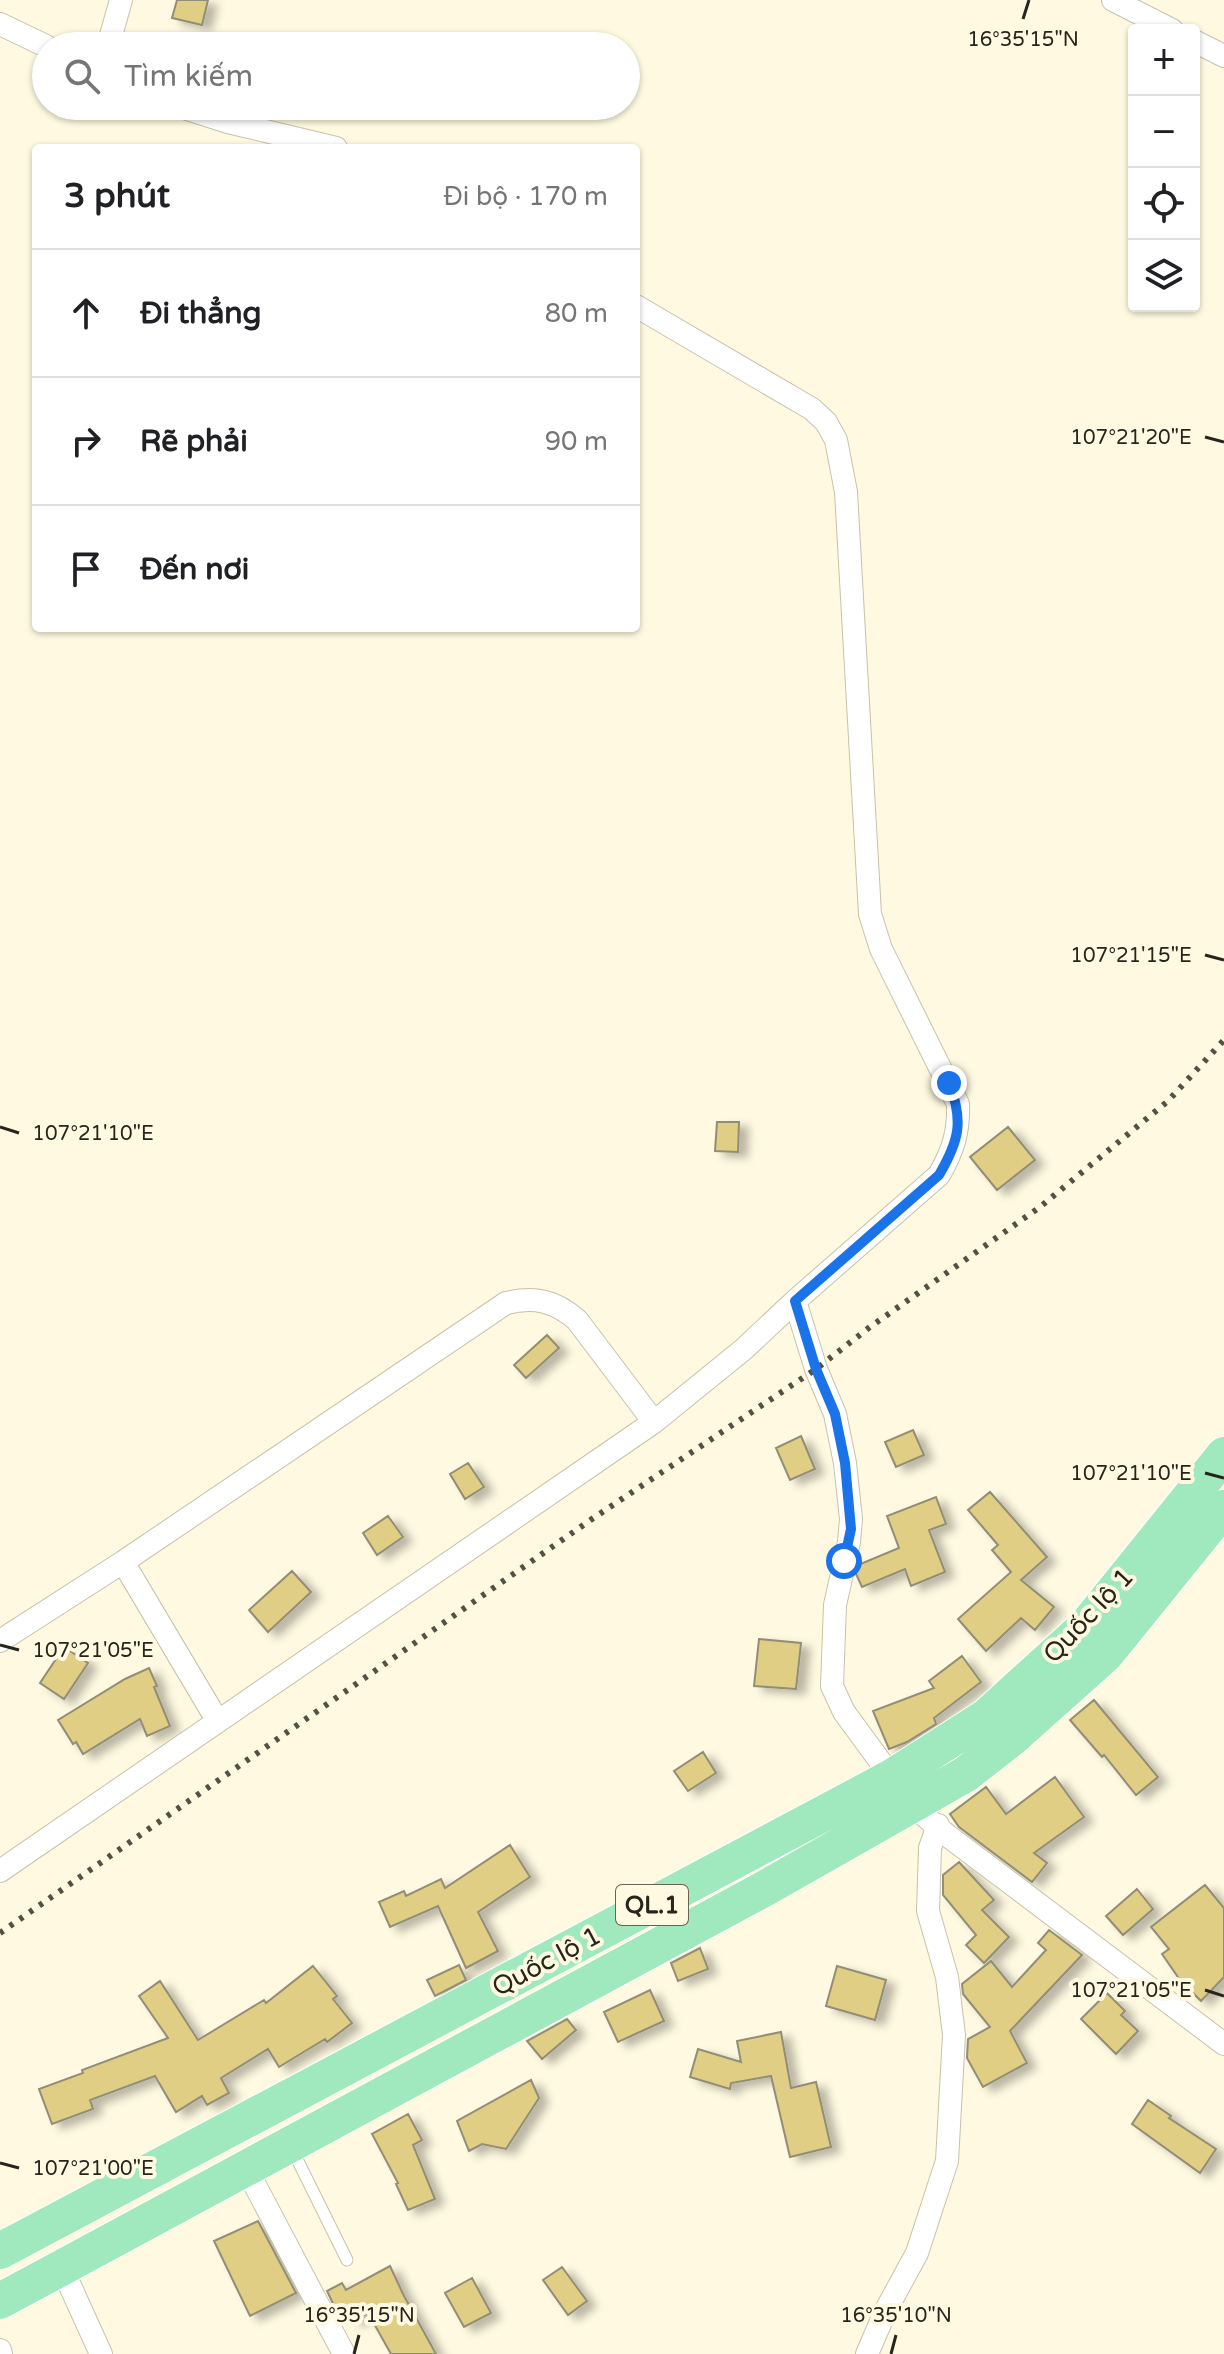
<!DOCTYPE html>
<html lang="vi">
<head>
<meta charset="utf-8">
<style>
	:root { --surface:#fff; --page:#f2f2f2; --text:#202124; --muted:#757577; --line:#e0e0e0 }
	body { margin:0; font-family:"Varela Round",sans-serif; background:var(--page); color:var(--text) }
	.controls { position:absolute; right:24px; top:24px; display:grid; overflow:hidden; border-radius:8px; box-shadow:0 2px 6px #0004 }
	.controls button { width:72px; height:72px; display:grid; place-items:center; padding:0; border:0; border-bottom:2px solid var(--line); background:var(--surface); color:var(--text); font:40px sans-serif }
	.stop { position:absolute; width:24px; height:24px; margin:-18px; border:6px solid #1a73e8; border-radius:50%; background:#fff }
	.stop.end { background:#1a73e8; border-color:#fff; box-shadow:0 2px 8px #0008 }
	.list { margin:0; padding:0; list-style:none }
	h2 { display:flex; justify-content:space-between; align-items:center; height:104px; margin:0; padding:0 32px; font-size:34px }
	h2 small { font-size:26px; font-weight:400; color:var(--muted) }
	.list li { display:grid; grid-template-columns:52px 1fr auto; gap:24px; align-items:center; box-sizing:border-box; height:128px; padding:0 32px; border-top:2px solid var(--line) }
	.list b { display:block; font-size:30px; white-space:nowrap }
	.list em { font-size:26px; font-style:normal; color:var(--muted) }
	.icon { flex:none; width:44px; height:44px; fill:none; stroke:currentColor; stroke-width:2; stroke-linecap:round; stroke-linejoin:round }
	.map { position:relative; flex:none; width:1224px; height:2354px; overflow:hidden }
	.search { position:absolute; background:var(--surface); box-shadow:0 2px 6px #0004; left:32px; top:32px; width:608px; height:88px; display:flex; align-items:center; gap:20px; box-sizing:border-box; padding:0 28px; border-radius:44px; color:var(--muted); font-size:30px }
	.panel { position:absolute; background:var(--surface); box-shadow:0 2px 6px #0004; left:32px; top:144px; width:608px; height:488px; border-radius:8px }
	.map>svg:first-child { display:block }
	.building { fill:#dfce83; stroke:#928d76; stroke-width:2; filter:url(#shadow) }
	.lines { fill:none; stroke-linecap:round; stroke-linejoin:round }
	.service-casing { stroke:#c7c2aa; stroke-width:13 }
	.minor-casing { stroke:#c7c2aa; stroke-width:24 }
	.trunk-casing { stroke:#fff; stroke-width:38 }
	.service { stroke:#fff; stroke-width:11 }
	.minor { stroke:#fff; stroke-width:22 }
	.trunk { stroke:#a0e8be; stroke-width:36 }
	.rail { stroke:#535144; stroke-width:6; stroke-dasharray:4 8; stroke-linecap:butt }
	.route { stroke:#1a73e8; stroke-width:10 }
	.ticks { fill:none; stroke:#26241b; stroke-width:3 }
	.labels { text-anchor:middle; stroke-width:8; stroke-linejoin:round; paint-order:stroke }
	.shield { fill:#fef9e0; stroke:#676456; stroke-width:2 }
	.shield-label { font-size:24px; font-weight:bold; fill:#26241b }
	.street-label { font-size:26px; fill:#26241b; stroke:#fef9e0 }
	.ticks-label { font-size:20px; text-anchor:middle; fill:#26241b; stroke:#fef9e0; stroke-width:8; stroke-linejoin:round; paint-order:stroke }
</style>
</head>
<body>
<div class="map">
<svg width="1224" height="2354" viewBox="0 0 1224 2354">
	<defs>
		<filter id="shadow"><feDropShadow dx="9" dy="5" stdDeviation="4" flood-color="#0004"/></filter>
	</defs>
	<rect width="100%" height="100%" fill="#fef9e0"/>
	<path class="building" d="M 177,0 L 208,0 L 202,25 L 172,18 Z
		M 717,1122 L 739,1122 L 738,1152 L 715,1151 Z
		M 1008,1127 L 1035,1160 L 997,1190 L 970,1157 Z
		M 547,1335 L 559,1348 L 526,1378 L 514,1365 Z
		M 913,1430 L 924,1455 L 896,1467 L 885,1442 Z
		M 801,1436 L 815,1469 L 790,1480 L 776,1448 Z
		M 468,1463 L 484,1487 L 465,1499 L 450,1474 Z
		M 990,1492 L 1047,1557 L 1021,1580 L 1054,1607 L 1035,1630 L 1021,1618 L 986,1651 L 958,1619 L 1011,1572 L 992,1550 L 998,1545 L 968,1510 Z
		M 936,1497 L 946,1524 L 929,1530 L 945,1572 L 911,1586 L 905,1569 L 862,1587 L 856,1574 L 858,1565 L 899,1548 L 887,1516 Z
		M 388,1516 L 403,1537 L 377,1555 L 363,1533 Z
		M 292,1571 L 311,1592 L 268,1632 L 249,1610 Z
		M 759,1639 L 801,1643 L 796,1689 L 754,1686 Z
		M 64,1647 L 88,1663 L 64,1699 L 40,1683 Z
		M 962,1656 L 981,1682 L 934,1718 L 936,1724 L 907,1742 L 889,1749 L 873,1711 L 934,1688 L 929,1681 Z
		M 149,1668 L 157,1686 L 154,1687 L 170,1726 L 147,1736 L 140,1719 L 83,1754 L 76,1742 L 73,1744 L 58,1720 L 125,1679 Z
		M 1094,1700 L 1158,1777 L 1136,1795 L 1104,1755 L 1102,1757 L 1070,1720 Z
		M 703,1752 L 716,1773 L 688,1791 L 674,1771 Z
		M 1055,1777 L 1084,1817 L 1034,1853 L 1047,1863 L 1032,1882 L 959,1827 L 950,1814 L 986,1787 L 1006,1814 Z
		M 510,1845 L 530,1877 L 478,1912 L 498,1951 L 466,1968 L 438,1906 L 390,1927 L 379,1902 L 404,1891 L 406,1896 L 441,1879 L 445,1888 Z
		M 959,1862 L 994,1900 L 982,1910 L 1009,1937 L 984,1963 L 966,1945 L 976,1935 L 943,1895 L 943,1875 Z
		M 1205,1885 L 1224,1908 L 1224,1977 L 1201,2001 L 1180,1980 L 1162,1954 L 1169,1949 L 1151,1927 Z
		M 1137,1889 L 1153,1909 L 1123,1935 L 1106,1916 Z
		M 1049,1930 L 1082,1955 L 1010,2031 L 1027,2063 L 983,2087 L 967,2058 L 968,2039 L 990,2027 L 963,1994 L 962,1984 L 991,1961 L 1012,1987 L 1046,1950 L 1038,1943 Z
		M 700,1948 L 708,1969 L 678,1981 L 671,1963 Z
		M 459,1965 L 466,1980 L 435,1996 L 427,1980 Z
		M 313,1966 L 337,1996 L 333,1999 L 352,2023 L 327,2042 L 325,2039 L 279,2067 L 268,2049 L 221,2078 L 229,2093 L 207,2105 L 202,2096 L 176,2112 L 155,2076 L 90,2100 L 93,2109 L 52,2124 L 39,2089 L 83,2073 L 82,2070 L 168,2038 L 139,1996 L 160,1981 L 198,2040 L 264,2000 L 266,2003 Z
		M 837,1966 L 886,1980 L 875,2020 L 826,2006 Z
		M 650,1990 L 664,2021 L 618,2042 L 604,2012 Z
		M 1107,1993 L 1125,2011 L 1121,2015 L 1138,2031 L 1116,2054 L 1081,2019 Z
		M 567,2019 L 576,2030 L 542,2059 L 527,2041 Z
		M 781,2032 L 791,2088 L 816,2082 L 831,2147 L 790,2157 L 771,2076 L 731,2083 L 730,2089 L 690,2077 L 698,2049 L 741,2062 L 737,2041 Z
		M 531,2080 L 539,2098 L 506,2149 L 482,2144 L 469,2151 L 457,2121 Z
		M 1148,2100 L 1171,2116 L 1169,2118 L 1216,2149 L 1200,2173 L 1132,2124 Z
		M 408,2114 L 422,2140 L 413,2145 L 435,2199 L 408,2210 L 396,2184 L 398,2183 L 372,2134 Z
		M 258,2221 L 296,2293 L 250,2316 L 214,2241 Z
		M 390,2266 L 403,2294 L 436,2354 L 391,2354 L 368,2313 L 353,2321 L 346,2307 L 337,2312 L 327,2291 L 342,2283 L 346,2290 Z
		M 562,2267 L 587,2301 L 568,2315 L 543,2280 Z
		M 472,2278 L 491,2313 L 464,2327 L 445,2293 Z"/>
	<g class="lines">
		<defs>
			<path id="service" d="M 292,2149 L 347,2260"/>
			<path id="minor" d="M 1113,0 L 1172,30
				M 0,24 L 46,46
				M 1194,41 L 1224,56
				M 108,46 L 121,0
				M 178,106 L 228,122 L 336,148
				M 795,1301 L 816,1369 L 835,1414 L 845,1463 L 851,1519 L 849,1542 L 835,1605 L 832,1686 L 844,1712 L 913,1806 L 948,1836 L 1224,2044
				M 123,1562 L 217,1720
				M 0,1641 L 123,1562 L 506,1303 C 535,1296 555,1301 577,1320 L 654,1422
				M 0,1871 L 654,1422 L 744,1349 L 795,1301 L 939,1175 C 953,1151 959,1132 958,1104 L 881,949 L 870,914 L 846,492 L 836,440 L 826,422 L 812,409 L 636,306
				M 247,2170 L 344,2354
				M 62,2268 L 101,2354
				M 0,2350 L 1,2354
				M 867,2354 L 886,2310 L 917,2253 L 947,2161 L 954,2035 L 947,1977 L 928,1911 L 930,1848 L 938,1825"/>
			<path id="trunk" d="M 0,2251 L 892,1777 L 986,1717 L 1085,1627 L 1224,1455
				M 0,2301 L 762,1890 L 966,1774 L 1012,1738 L 1106,1654 L 1224,1508"/>
		</defs>
		<use href="#service" class="service-casing"/>
		<use href="#minor" class="minor-casing"/>
		<use href="#trunk" class="trunk-casing"/>
		<use href="#service" class="service"/>
		<use href="#minor" class="minor"/>
		<use href="#trunk" class="trunk"/>
		<path class="rail" d="M 0,1933 L 592,1519 L 816,1369 L 870,1327 L 1040,1207 L 1168,1101 L 1224,1040"/>
	</g>
	<g class="lines">
		<path class="route" d="M 844,1561 L 851,1529 L 845,1463 L 835,1414 L 816,1369 L 795,1301 L 939,1175 C 959,1141 964,1121 949,1083"/>
	</g>
	<path class="ticks" d="M 1023,19 L 1029,0M 1205,437 L 1224,442M 1205,955 L 1224,960M 0,1127 L 19,1133M 1205,1473 L 1224,1478M 0,1645 L 19,1650M 1205,1990 L 1224,1996M 0,2163 L 19,2168M 354,2354 L 359,2335M 891,2354 L 896,2335"/>
	<g class="labels">
		<rect class="shield" x="616" y="1885" width="72" height="40" rx="6"/>
		<g class="shield-label">
			<text x="652" y="1913">QL.1</text>
		</g>
		<g class="street-label">
			<text transform="translate(1088 1615) rotate(-47)" y="9">Quốc lộ 1</text>
			<text transform="translate(546 1961) rotate(-28)" y="9">Quốc lộ 1</text>
		</g>
	</g>
	<g class="ticks-label">
		<text x="1023" y="46">16°35'15"N</text>
		<text x="1131" y="444">107°21'20"E</text>
		<text x="1131" y="962">107°21'15"E</text>
		<text x="93" y="1140">107°21'10"E</text>
		<text x="1131" y="1480">107°21'10"E</text>
		<text x="93" y="1657">107°21'05"E</text>
		<text x="1131" y="1997">107°21'05"E</text>
		<text x="93" y="2175">107°21'00"E</text>
		<text x="359" y="2322">16°35'15"N</text>
		<text x="896" y="2322">16°35'10"N</text>
	</g>
</svg>
<div class="controls">
<button>+</button>
<button>−</button>
<button><svg class="icon" aria-label="locate" viewBox="0 0 24 24"><circle cx="12" cy="12" r="6"/><path d="M12 2v4M12 18v4M2 12h4M18 12h4"/></svg></button>
<button><svg class="icon" aria-label="layers" viewBox="0 0 24 24"><path d="M12 4l9 5-9 5-9-5zM3 14l9 5 9-5"/></svg></button>
</div>
<div class="stop" style="left:844px;top:1561px"></div>
<div class="stop end" style="left:949px;top:1083px"></div>
<div class="search"><svg class="icon" aria-label="search" viewBox="0 0 24 24"><circle cx="10" cy="10" r="6"/><path d="M15 15l6 6"/></svg>Tìm kiếm</div>
<section class="panel">
<h2>3 phút<small>Đi bộ · 170 m</small></h2>
<ul class="list">
<li><svg class="icon" aria-label="ahead" viewBox="0 0 24 24"><path d="M12 20V5M6 11l6-6 6 6"/></svg><div><b>Đi thẳng</b></div><em>80 m</em></li>
<li><svg class="icon" aria-label="right" viewBox="0 0 24 24"><path d="M7 20v-9h11M14 6l5 5-5 5"/></svg><div><b>Rẽ phải</b></div><em>90 m</em></li>
<li><svg class="icon" aria-label="arrive" viewBox="0 0 24 24"><path d="M6 21V4h12l-3 4 3 4H6"/></svg><div><b>Đến nơi</b></div></li>
</ul>
</section>
</div>
</body>
</html>
